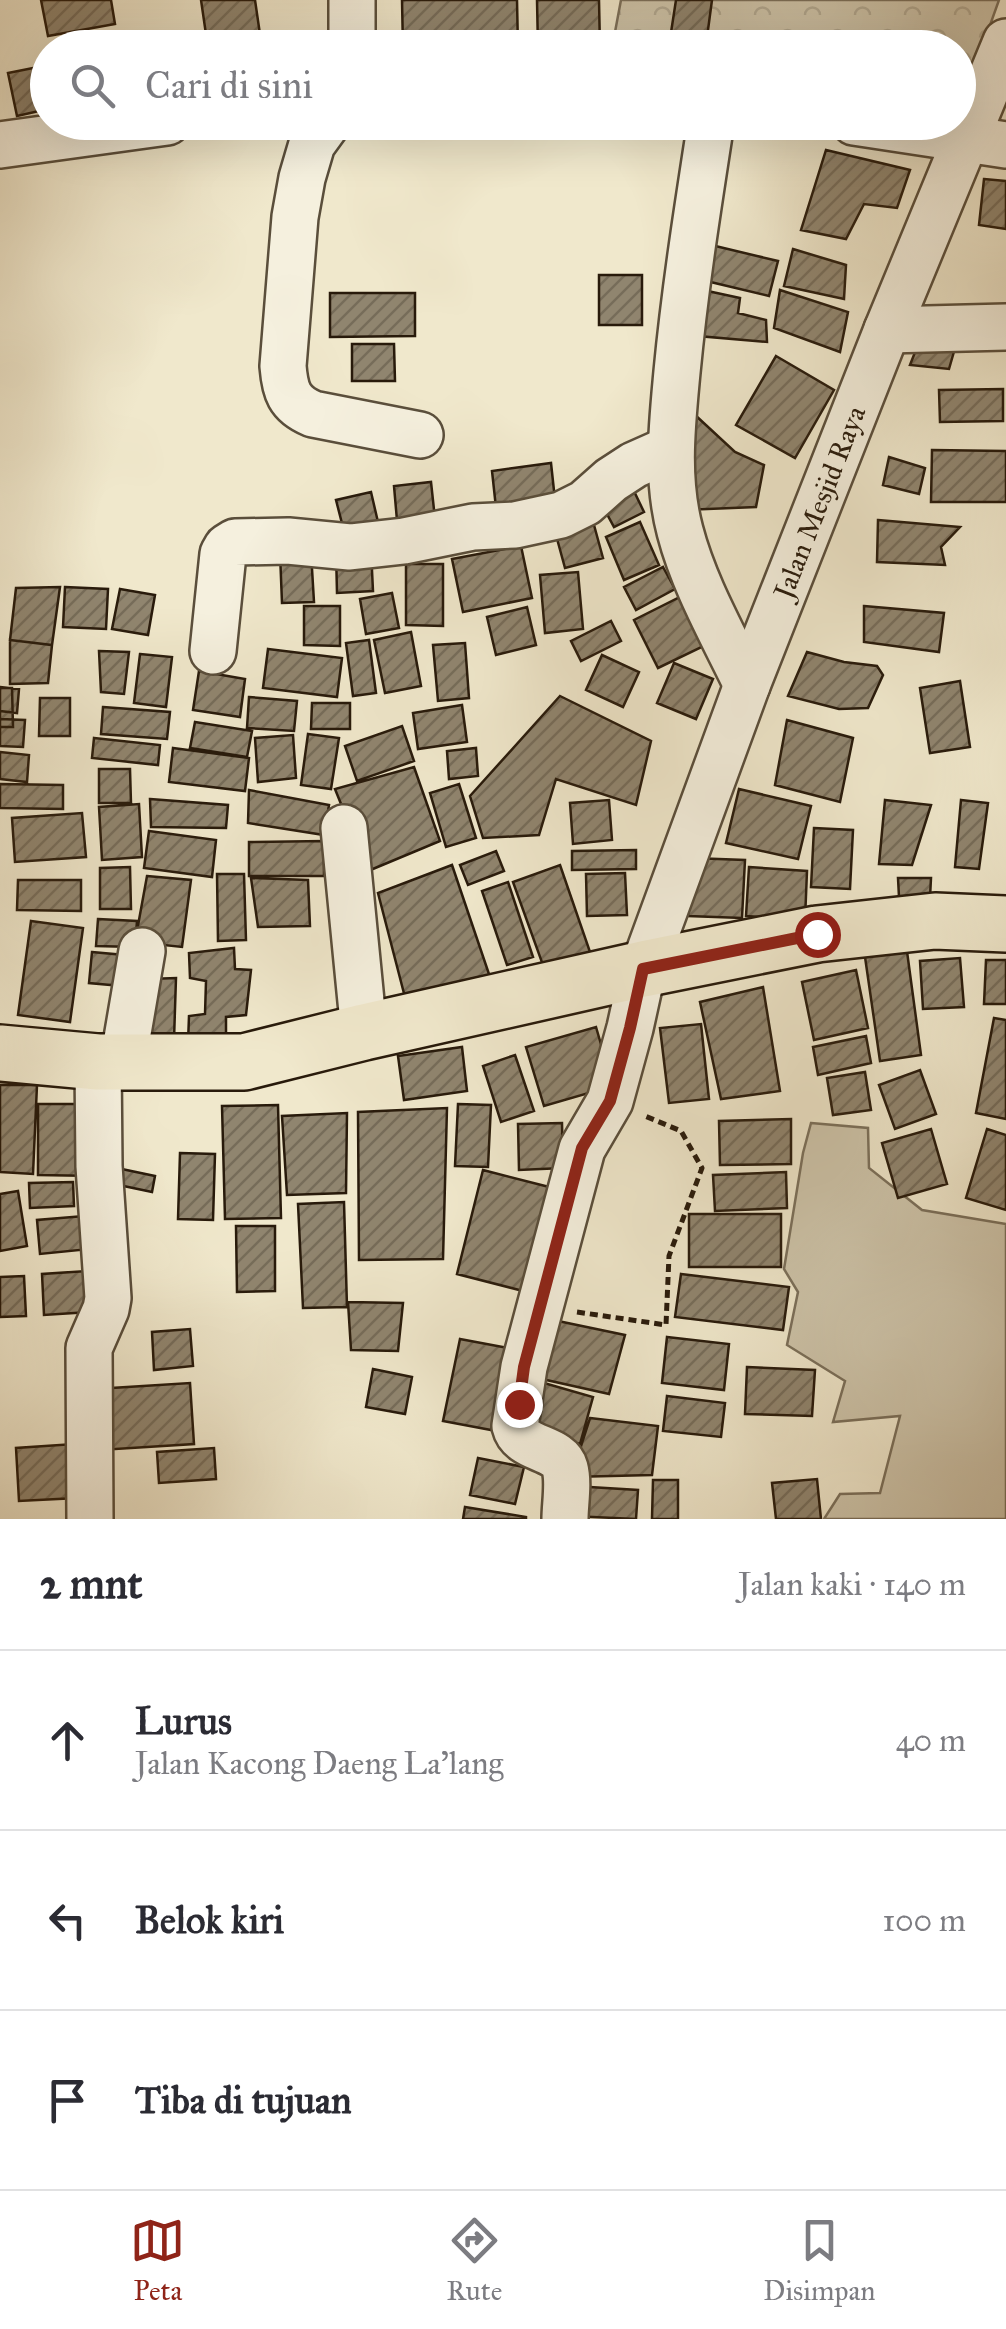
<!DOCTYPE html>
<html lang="id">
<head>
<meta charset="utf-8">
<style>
	:root { --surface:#fff; --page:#f2f2f3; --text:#2b2b33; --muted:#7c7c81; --line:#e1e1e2; --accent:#8f2418 }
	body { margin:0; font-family:"IM FELL Great Primer",serif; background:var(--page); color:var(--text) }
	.stop { position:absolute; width:30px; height:30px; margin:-22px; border:8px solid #8f2418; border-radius:50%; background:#fff }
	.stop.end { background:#8f2418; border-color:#fff; box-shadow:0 2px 10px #0008 }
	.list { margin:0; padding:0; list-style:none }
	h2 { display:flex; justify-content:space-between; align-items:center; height:130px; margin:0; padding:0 40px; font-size:42px }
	h2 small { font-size:32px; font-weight:400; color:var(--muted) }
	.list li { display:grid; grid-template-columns:65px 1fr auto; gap:30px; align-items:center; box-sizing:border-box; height:180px; padding:0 40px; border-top:2px solid var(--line) }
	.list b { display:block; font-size:38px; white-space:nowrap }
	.list p { margin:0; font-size:32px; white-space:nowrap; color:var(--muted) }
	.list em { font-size:32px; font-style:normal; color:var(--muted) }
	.icon { flex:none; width:55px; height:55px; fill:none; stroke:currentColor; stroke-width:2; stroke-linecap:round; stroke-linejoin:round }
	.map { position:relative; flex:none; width:1006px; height:1519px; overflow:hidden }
	.search { position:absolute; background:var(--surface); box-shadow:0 10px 40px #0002; left:30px; right:30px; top:30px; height:110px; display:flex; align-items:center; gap:25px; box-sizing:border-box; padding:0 35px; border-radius:55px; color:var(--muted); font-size:38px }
	.sheet { height:670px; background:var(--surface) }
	nav { display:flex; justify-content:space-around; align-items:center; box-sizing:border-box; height:140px; border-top:2px solid var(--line); background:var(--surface); font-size:28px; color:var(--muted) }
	nav a { display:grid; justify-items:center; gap:5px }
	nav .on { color:var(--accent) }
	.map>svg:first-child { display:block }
	.green { fill:#cec5ab; stroke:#7b705b; stroke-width:2.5 }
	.forest { fill:url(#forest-crowns); stroke:#7b705b; stroke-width:2.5 }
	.building { fill:url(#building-hatch); stroke:#281a0b; stroke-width:2.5 }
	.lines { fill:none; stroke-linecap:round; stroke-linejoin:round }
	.minor-casing { stroke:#5a4e3b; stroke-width:50 }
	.major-casing { stroke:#281a0b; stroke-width:60 }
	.path { stroke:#281a0b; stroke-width:5; stroke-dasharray:8 5; stroke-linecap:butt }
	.minor { stroke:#f5f0de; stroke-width:45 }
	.major { stroke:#f0e8cc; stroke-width:55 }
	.route { stroke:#8f2418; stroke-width:12 }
	.labels { text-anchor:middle; stroke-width:8; stroke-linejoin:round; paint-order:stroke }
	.street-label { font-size:28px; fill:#281a0b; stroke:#f5f0de }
</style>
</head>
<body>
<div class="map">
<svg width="1006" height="1519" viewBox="0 0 1006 1519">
	<defs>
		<pattern id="forest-crowns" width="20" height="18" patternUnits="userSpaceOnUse" patternTransform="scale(2.5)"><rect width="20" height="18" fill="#cec5ab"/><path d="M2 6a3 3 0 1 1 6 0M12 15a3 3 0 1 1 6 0" fill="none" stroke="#b1a992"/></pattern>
		<pattern id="building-hatch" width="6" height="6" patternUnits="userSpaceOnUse" patternTransform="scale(2.5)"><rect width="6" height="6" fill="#90856f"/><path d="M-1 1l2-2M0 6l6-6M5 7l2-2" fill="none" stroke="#766c59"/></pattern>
	</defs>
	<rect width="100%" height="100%" fill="#f0e8cc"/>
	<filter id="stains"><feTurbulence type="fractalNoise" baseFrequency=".002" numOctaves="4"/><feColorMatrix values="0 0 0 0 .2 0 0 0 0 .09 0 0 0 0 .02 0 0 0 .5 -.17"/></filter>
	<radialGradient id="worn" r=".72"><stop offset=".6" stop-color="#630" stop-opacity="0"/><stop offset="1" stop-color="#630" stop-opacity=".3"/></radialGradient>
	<path class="green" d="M 811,1123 L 868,1128 L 869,1168 L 922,1210 L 1006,1224 L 1006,1519 L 824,1519 L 840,1494 L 880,1493 L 900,1416 L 833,1422 L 845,1381 L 787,1345 L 798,1292 L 784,1269 L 803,1153 Z"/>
	<path class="forest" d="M 621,0 L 999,0 L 959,112 L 958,48 L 612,48 Z"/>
	<path class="building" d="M 41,0 L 111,0 L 115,24 L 48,36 Z
		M 201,0 L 255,0 L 262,48 L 208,48 Z
		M 402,0 L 517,0 L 518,48 L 403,48 Z
		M 537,0 L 599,0 L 600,48 L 538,48 Z
		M 676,0 L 712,0 L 706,45 L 670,39 Z
		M 128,34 L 129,48 L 71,48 L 70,37 Z
		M 48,65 L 48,109 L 17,116 L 8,73 Z
		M 826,150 L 910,170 L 897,208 L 864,204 L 846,239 L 801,230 Z
		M 984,179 L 1006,181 L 1006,229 L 979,225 Z
		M 707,244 L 778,261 L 769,296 L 698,279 Z
		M 793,249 L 846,265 L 844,299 L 784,286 Z
		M 599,275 L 642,275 L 642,325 L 599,325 Z
		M 703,290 L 740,298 L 738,313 L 766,320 L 767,342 L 698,336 Z
		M 780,290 L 848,312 L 840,352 L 774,328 Z
		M 330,293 L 415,293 L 415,336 L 330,337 Z
		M 921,337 L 957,341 L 949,369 L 910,365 Z
		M 352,344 L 394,344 L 395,381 L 352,381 Z
		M 776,356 L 834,390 L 795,458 L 736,425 Z
		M 1003,389 L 1003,421 L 940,422 L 939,390 Z
		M 694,414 L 735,452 L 764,465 L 756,507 L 684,510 Z
		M 932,450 L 1006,451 L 1006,502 L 931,502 Z
		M 889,457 L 925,468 L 919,494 L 883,485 Z
		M 551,463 L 556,509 L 497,517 L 492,471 Z
		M 431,482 L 436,528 L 398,532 L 394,486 Z
		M 632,487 L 644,512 L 614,527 L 601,503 Z
		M 371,492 L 381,535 L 347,543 L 336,500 Z
		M 591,514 L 603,558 L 565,568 L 553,524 Z
		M 878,520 L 960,527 L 941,547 L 945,565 L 877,562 Z
		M 640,522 L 659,565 L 624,580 L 606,537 Z
		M 521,546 L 532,598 L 463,612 L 452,559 Z
		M 371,550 L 373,591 L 337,593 L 336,552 Z
		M 311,552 L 314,602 L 282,603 L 280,553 Z
		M 406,564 L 443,564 L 443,626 L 406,625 Z
		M 663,567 L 675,589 L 636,610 L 624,587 Z
		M 578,572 L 583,629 L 545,633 L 540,575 Z
		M 60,587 L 52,645 L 10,640 L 16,588 Z
		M 65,587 L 108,589 L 106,629 L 63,627 Z
		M 120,589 L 155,595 L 148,635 L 112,629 Z
		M 392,593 L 399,628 L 366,634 L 360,599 Z
		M 684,595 L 708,644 L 658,668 L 634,620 Z
		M 304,606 L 340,606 L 340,646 L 304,645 Z
		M 864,606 L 944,613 L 939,652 L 864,642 Z
		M 527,607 L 536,645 L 496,655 L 487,617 Z
		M 611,621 L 621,641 L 581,661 L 571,641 Z
		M 411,632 L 421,686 L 385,693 L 374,640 Z
		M 10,640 L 52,645 L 48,683 L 10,684 Z
		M 369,640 L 376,693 L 353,696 L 346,643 Z
		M 465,643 L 469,698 L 438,701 L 433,645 Z
		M 268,649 L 342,658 L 337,697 L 263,688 Z
		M 99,651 L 129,652 L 124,694 L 101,692 Z
		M 807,652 L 844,662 L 877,666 L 883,675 L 868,708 L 839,709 L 788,696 Z
		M 140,654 L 172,657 L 166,707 L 134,703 Z
		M 602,655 L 639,672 L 623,707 L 586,690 Z
		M 674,663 L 713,679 L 696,719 L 657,703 Z
		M 199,671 L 245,679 L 240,717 L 193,710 Z
		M 960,681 L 970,747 L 930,753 L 920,688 Z
		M 0,687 L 19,689 L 17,713 L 0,711 Z
		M 0,688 L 12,688 L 13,727 L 0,727 Z
		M 560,696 L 651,741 L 636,805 L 556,779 L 539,835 L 483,838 L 470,796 Z
		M 249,697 L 297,701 L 294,731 L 247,728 Z
		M 40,698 L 70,698 L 70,736 L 39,736 Z
		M 312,703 L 350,703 L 350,729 L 311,729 Z
		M 462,705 L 467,742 L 418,749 L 413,713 Z
		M 103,707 L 170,712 L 167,739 L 101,734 Z
		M 0,719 L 25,720 L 23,747 L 0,746 Z
		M 787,720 L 853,738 L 840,802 L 775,785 Z
		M 195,722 L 252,731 L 247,757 L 190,748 Z
		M 402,726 L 414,761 L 357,781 L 345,746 Z
		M 308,734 L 339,738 L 331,789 L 301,785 Z
		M 293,735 L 296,778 L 258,782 L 255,738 Z
		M 94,738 L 160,745 L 158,765 L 92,758 Z
		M 173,748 L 249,758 L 245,791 L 169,782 Z
		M 476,748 L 478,776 L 449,779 L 447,751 Z
		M 0,752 L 29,755 L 27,782 L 0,779 Z
		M 414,767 L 440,841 L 368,871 L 335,789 Z
		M 99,769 L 130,769 L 131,803 L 99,803 Z
		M 0,784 L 63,785 L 63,809 L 0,808 Z
		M 459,784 L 476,838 L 446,847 L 430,793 Z
		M 739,789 L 811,806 L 798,859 L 726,843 Z
		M 249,790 L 329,805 L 324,835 L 248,823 Z
		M 150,799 L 228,805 L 226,828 L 151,827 Z
		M 609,800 L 612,840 L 573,844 L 570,803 Z
		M 885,800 L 931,805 L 912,865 L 879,864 Z
		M 961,800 L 988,803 L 979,869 L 955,867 Z
		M 139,804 L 142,857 L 102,860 L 99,807 Z
		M 82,813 L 86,857 L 15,862 L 12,818 Z
		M 814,828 L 853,830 L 850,889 L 811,887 Z
		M 149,831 L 216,840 L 212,877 L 144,868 Z
		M 324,841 L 324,876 L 249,876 L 249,842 Z
		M 636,850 L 636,869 L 572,870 L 572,851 Z
		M 496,851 L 504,871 L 468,885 L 460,865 Z
		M 691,858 L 745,860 L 742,918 L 688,916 Z
		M 452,865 L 492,983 L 407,1005 L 378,893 Z
		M 560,865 L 590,952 L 544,968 L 513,882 Z
		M 130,867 L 131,909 L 100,909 L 100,868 Z
		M 749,867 L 807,871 L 805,920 L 746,916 Z
		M 625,873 L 627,915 L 587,916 L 586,874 Z
		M 217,874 L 244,874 L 246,940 L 218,941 Z
		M 147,876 L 191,880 L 182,947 L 135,942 Z
		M 251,878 L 308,880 L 310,926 L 258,927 Z
		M 898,878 L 931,878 L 930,898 L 899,897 Z
		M 18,880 L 81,880 L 81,911 L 17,910 Z
		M 508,882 L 533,957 L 507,965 L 482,891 Z
		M 98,919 L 137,921 L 135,947 L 96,946 Z
		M 31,921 L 83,928 L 70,1022 L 18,1015 Z
		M 906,944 L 921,1055 L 880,1061 L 864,950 Z
		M 234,948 L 235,969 L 251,970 L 246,1015 L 226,1017 L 226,1044 L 188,1043 L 189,1016 L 205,1014 L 206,981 L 190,978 L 189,953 Z
		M 92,952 L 135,956 L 132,987 L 89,983 Z
		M 960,958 L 964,1007 L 923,1009 L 920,961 Z
		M 986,960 L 1006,960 L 1006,1004 L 984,1004 Z
		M 856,970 L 868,1028 L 814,1040 L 802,982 Z
		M 176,978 L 174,1040 L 139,1038 L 149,979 Z
		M 763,987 L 780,1091 L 721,1099 L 700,1002 Z
		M 994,1018 L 1006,1020 L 1006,1119 L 976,1113 Z
		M 701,1024 L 709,1099 L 669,1103 L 660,1028 Z
		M 596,1027 L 613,1086 L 544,1106 L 526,1047 Z
		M 866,1036 L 871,1063 L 818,1075 L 813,1047 Z
		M 462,1047 L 467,1091 L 404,1100 L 398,1056 Z
		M 515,1055 L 534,1111 L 501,1122 L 483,1066 Z
		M 920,1070 L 936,1114 L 895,1129 L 879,1085 Z
		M 865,1072 L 871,1110 L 833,1115 L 827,1078 Z
		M 0,1085 L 37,1085 L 33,1174 L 0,1172 Z
		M 38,1104 L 96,1104 L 96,1176 L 38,1175 Z
		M 458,1104 L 491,1105 L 488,1167 L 455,1166 Z
		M 278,1105 L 281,1218 L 225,1219 L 222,1106 Z
		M 447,1108 L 443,1259 L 359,1260 L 358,1112 Z
		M 347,1113 L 346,1193 L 287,1195 L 282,1116 Z
		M 791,1119 L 791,1164 L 720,1165 L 719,1121 Z
		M 562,1123 L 563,1168 L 519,1170 L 518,1124 Z
		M 931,1129 L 947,1184 L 898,1198 L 882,1143 Z
		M 987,1129 L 1006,1135 L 1006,1210 L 966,1198 Z
		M 180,1153 L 215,1154 L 213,1220 L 178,1219 Z
		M 117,1168 L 155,1176 L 152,1192 L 114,1184 Z
		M 483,1170 L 553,1188 L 527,1292 L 457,1274 Z
		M 786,1172 L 787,1208 L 715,1211 L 713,1175 Z
		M 73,1182 L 74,1206 L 30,1208 L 29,1183 Z
		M 18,1191 L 27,1246 L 0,1251 L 0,1194 Z
		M 344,1202 L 347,1307 L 303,1308 L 298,1204 Z
		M 689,1214 L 781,1214 L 781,1267 L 689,1267 Z
		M 96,1215 L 100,1248 L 40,1254 L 37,1220 Z
		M 236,1226 L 275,1226 L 275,1291 L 237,1292 Z
		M 102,1270 L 105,1311 L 44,1315 L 42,1274 Z
		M 681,1274 L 789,1287 L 783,1330 L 675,1317 Z
		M 24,1276 L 26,1316 L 0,1317 L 0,1277 Z
		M 348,1302 L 403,1303 L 398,1351 L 351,1350 Z
		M 558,1321 L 625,1335 L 609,1394 L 542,1379 Z
		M 190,1329 L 193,1366 L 154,1370 L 152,1332 Z
		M 667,1337 L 729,1344 L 724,1390 L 662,1383 Z
		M 460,1339 L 508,1348 L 491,1430 L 443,1421 Z
		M 747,1367 L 815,1370 L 812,1416 L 745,1414 Z
		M 373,1369 L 412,1377 L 405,1414 L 366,1407 Z
		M 190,1383 L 194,1444 L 100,1450 L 96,1389 Z
		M 544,1383 L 593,1397 L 580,1444 L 531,1430 Z
		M 667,1396 L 725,1403 L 721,1437 L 663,1431 Z
		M 590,1418 L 658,1426 L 652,1475 L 571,1477 Z
		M 74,1444 L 77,1498 L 19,1501 L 16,1448 Z
		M 214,1448 L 216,1479 L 159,1483 L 157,1452 Z
		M 478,1458 L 524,1467 L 515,1504 L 470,1495 Z
		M 817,1479 L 821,1519 L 776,1519 L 772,1483 Z
		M 653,1480 L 678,1480 L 678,1519 L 652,1519 Z
		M 573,1486 L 638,1490 L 636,1519 L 571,1516 Z
		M 465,1507 L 526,1517 L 526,1519 L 463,1519 Z"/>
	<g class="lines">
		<defs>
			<g id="minor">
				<path d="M 352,0 L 352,48"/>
				<path d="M 328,122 L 312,144 L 302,178 L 295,217 L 283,366 C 285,391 289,404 313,414 L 420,435"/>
				<path d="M 711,122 C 698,206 685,288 677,372 C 672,426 666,478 680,531 C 694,585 723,635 747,685"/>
				<path d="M 854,122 L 1006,145"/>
				<path d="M 0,145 L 167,122"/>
				<path d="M 887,330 L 1006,327"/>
				<path d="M 213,651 L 223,554 L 227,547 L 235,542 L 288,541 L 350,547 L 404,541 L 473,527 L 515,525 L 561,515 L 585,503 L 611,480 L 634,465 L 670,449"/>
				<path d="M 344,828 L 364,1032"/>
				<path d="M 123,1062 L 142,951"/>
				<path d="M 90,1519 L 89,1348 L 106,1309 L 108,1298 L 99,1166 L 98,1062"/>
				<path id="s1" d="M 565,1519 C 565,1504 569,1483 565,1468 C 559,1446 521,1451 515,1426 L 524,1367 L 582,1149 L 610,1101 L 630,1028 L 643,969 L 747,685 L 887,330 L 1006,42"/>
			</g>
			<path id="major" d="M 0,1053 L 98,1062 L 244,1062 L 364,1032 L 643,969 L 817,934 L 935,921 L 1006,924"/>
		</defs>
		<use href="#minor" class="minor-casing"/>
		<use href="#major" class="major-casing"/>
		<path class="path" d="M 577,1312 L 666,1325 L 669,1256 L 702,1168 L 681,1131 L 645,1116"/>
		<use href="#minor" class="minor"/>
		<use href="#major" class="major"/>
	</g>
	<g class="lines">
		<path class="route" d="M 519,1404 L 524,1367 L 582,1148 L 610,1101 L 630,1028 L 643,969 L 817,934"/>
	</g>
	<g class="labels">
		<g class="street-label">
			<text dy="10" stroke="none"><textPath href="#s1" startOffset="1095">Jalan Mesjid Raya</textPath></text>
		</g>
	</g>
	<rect width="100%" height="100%" filter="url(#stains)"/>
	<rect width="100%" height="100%" fill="url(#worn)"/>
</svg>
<div class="stop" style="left:817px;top:934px"></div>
<div class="stop end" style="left:519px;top:1404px"></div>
<div class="search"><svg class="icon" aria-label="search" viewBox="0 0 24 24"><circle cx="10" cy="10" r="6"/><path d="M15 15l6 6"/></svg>Cari di sini</div>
</div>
<section class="sheet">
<h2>2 mnt<small>Jalan kaki · 140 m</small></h2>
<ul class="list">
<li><svg class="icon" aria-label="ahead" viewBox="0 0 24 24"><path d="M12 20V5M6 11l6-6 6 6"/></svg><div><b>Lurus</b><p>Jalan Kacong Daeng La'lang</p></div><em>40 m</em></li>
<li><svg class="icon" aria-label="left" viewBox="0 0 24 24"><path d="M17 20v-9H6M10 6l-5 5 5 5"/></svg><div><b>Belok kiri</b></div><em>100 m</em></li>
<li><svg class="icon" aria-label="arrive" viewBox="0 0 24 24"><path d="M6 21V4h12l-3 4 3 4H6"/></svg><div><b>Tiba di tujuan</b></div></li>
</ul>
</section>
<nav>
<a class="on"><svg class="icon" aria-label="map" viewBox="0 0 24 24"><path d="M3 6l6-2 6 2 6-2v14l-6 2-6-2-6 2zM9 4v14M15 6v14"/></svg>Peta</a>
<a><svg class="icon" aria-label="directions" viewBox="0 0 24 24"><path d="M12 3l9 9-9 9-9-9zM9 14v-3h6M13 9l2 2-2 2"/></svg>Rute</a>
<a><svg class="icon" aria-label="saved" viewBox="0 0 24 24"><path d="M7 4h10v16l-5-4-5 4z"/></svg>Disimpan</a>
</nav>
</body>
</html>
